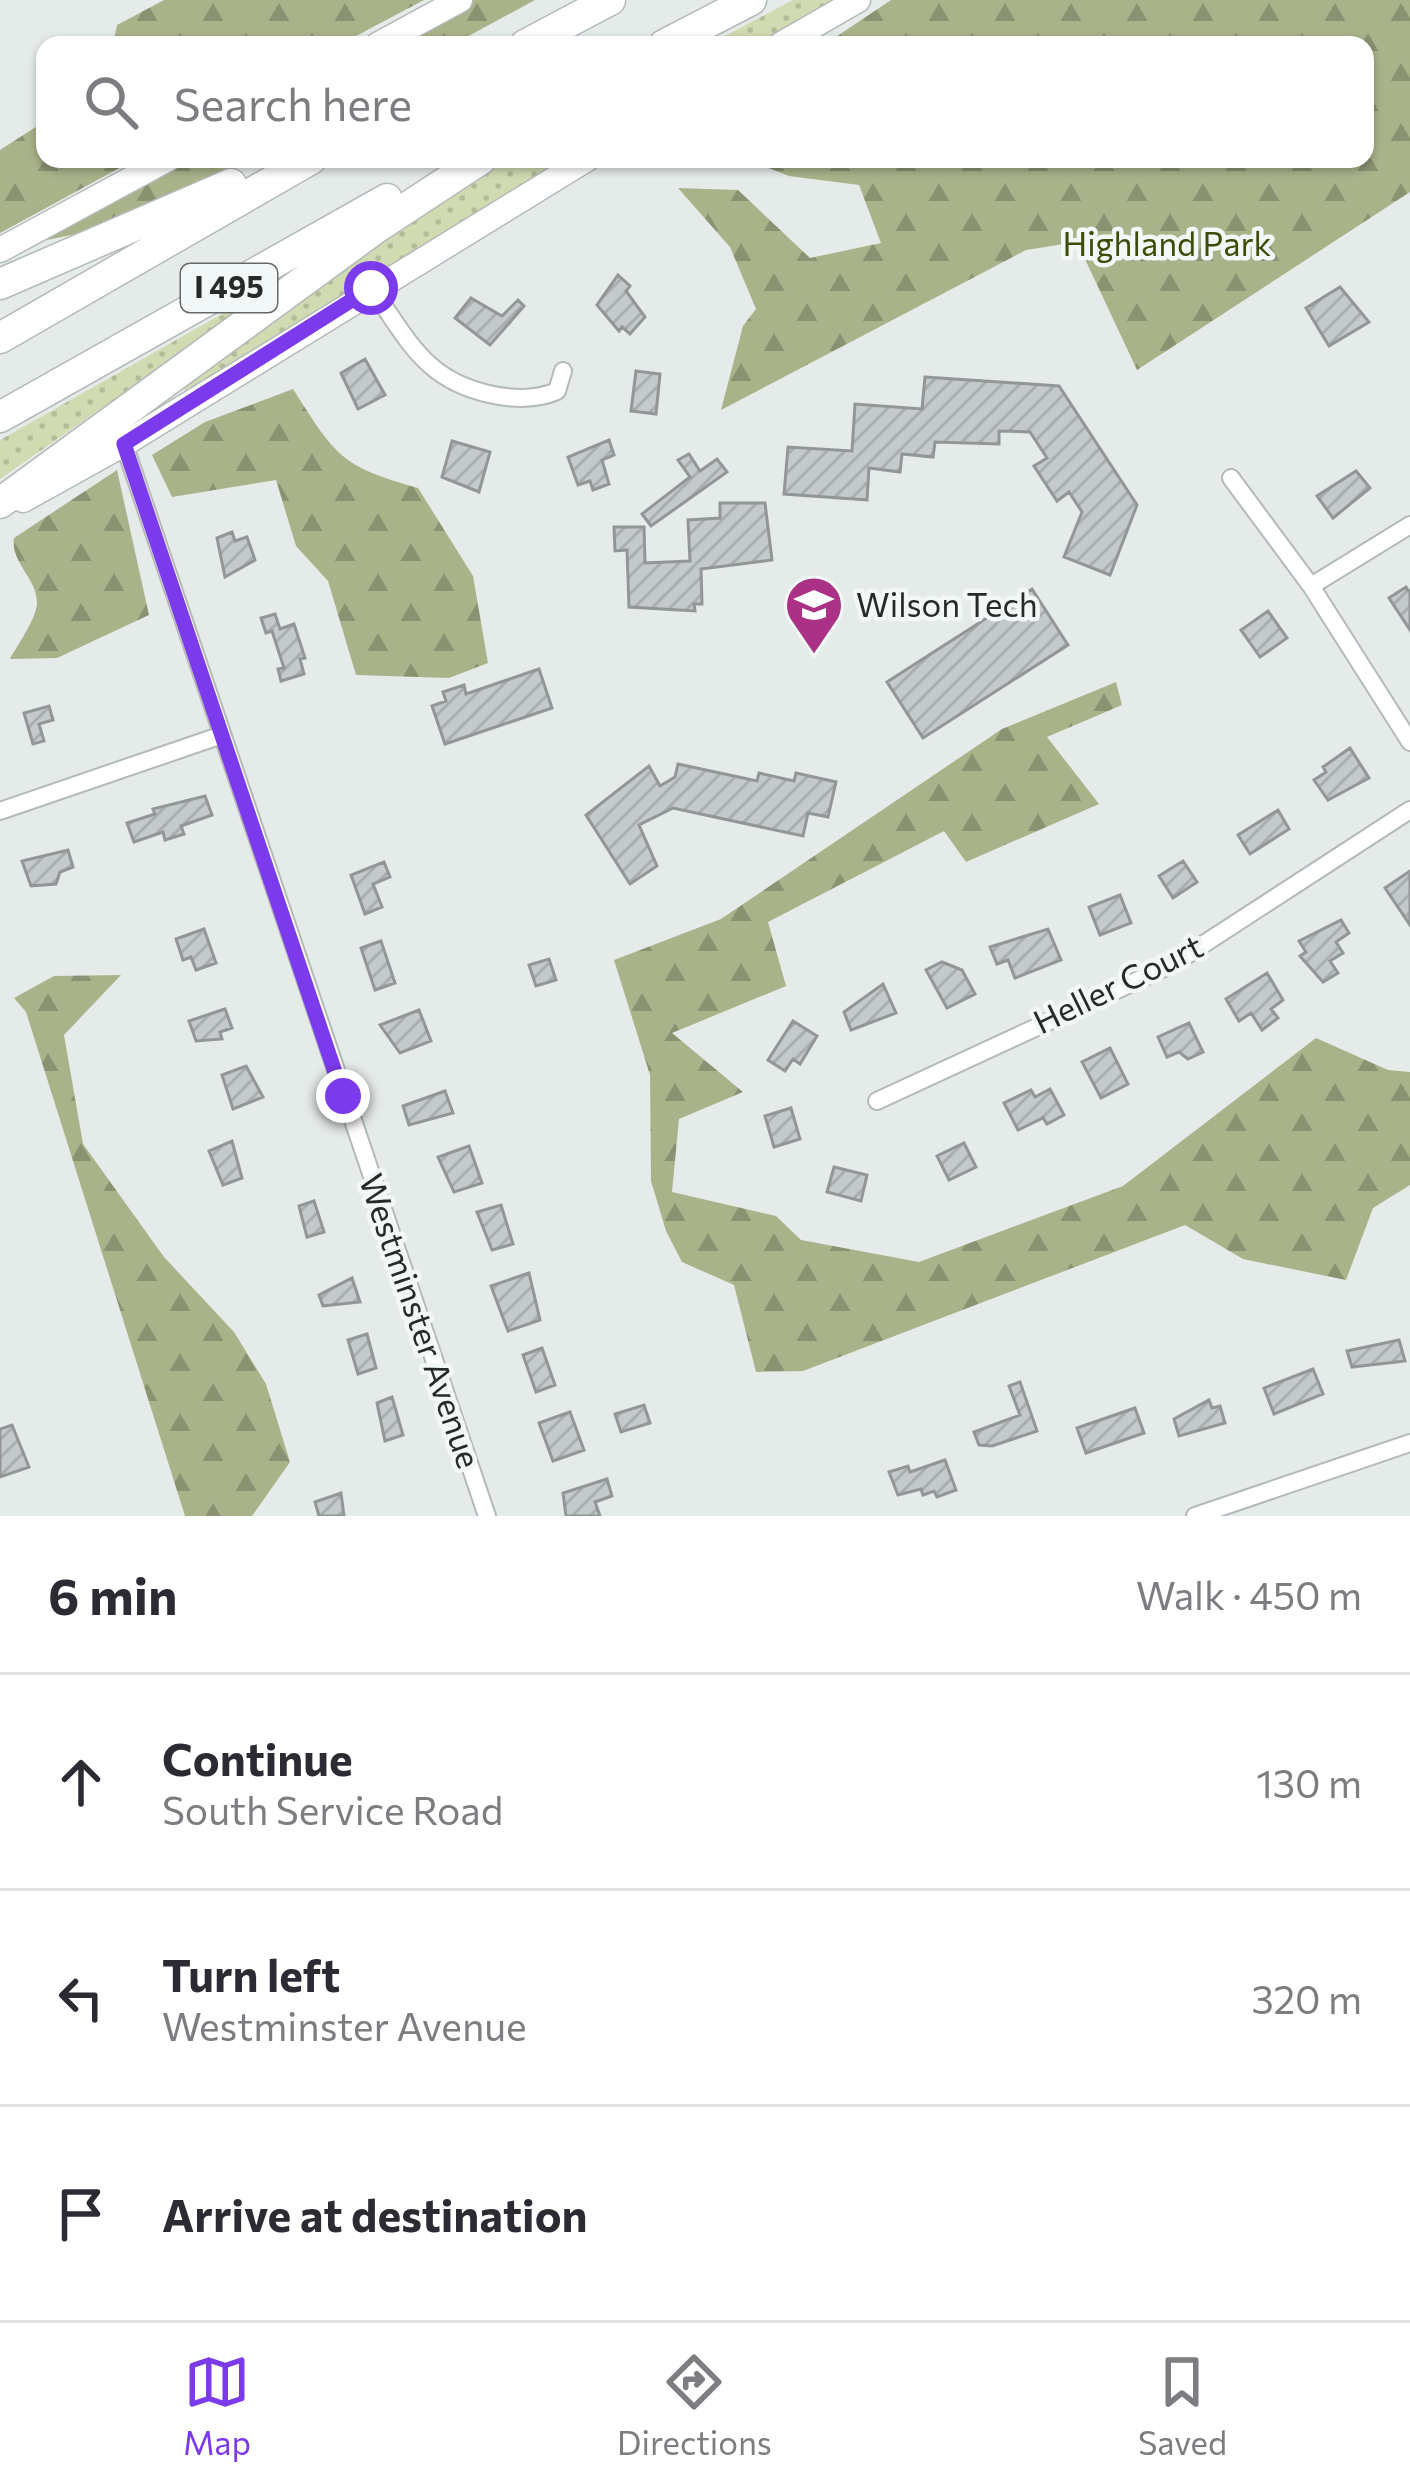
<!DOCTYPE html>
<html lang="en">
<head>
<meta charset="utf-8">
<style>
	:root { --surface:#fff; --page:#f2f2f3; --text:#2b2b33; --muted:#7c7c81; --line:#e1e1e2; --accent:#7c3aed }
	body { margin:0; font-family:Commissioner,sans-serif; background:var(--page); color:var(--text) }
	.stop { position:absolute; width:36px; height:36px; margin:-27px; border:9px solid #7c3aed; border-radius:50%; background:#fff }
	.stop.end { background:#7c3aed; border-color:#fff; box-shadow:0 3px 12px #0008 }
	.list { margin:0; padding:0; list-style:none }
	h2 { display:flex; justify-content:space-between; align-items:center; height:156px; margin:0; padding:0 48px; font-size:51px }
	h2 small { font-size:39px; font-weight:400; color:var(--muted) }
	.list li { display:grid; grid-template-columns:78px 1fr auto; gap:36px; align-items:center; box-sizing:border-box; height:216px; padding:0 48px; border-top:3px solid var(--line) }
	.list b { display:block; font-size:45px; white-space:nowrap }
	.list p { margin:0; font-size:39px; white-space:nowrap; color:var(--muted) }
	.list em { font-size:39px; font-style:normal; color:var(--muted) }
	.icon { flex:none; width:66px; height:66px; fill:none; stroke:currentColor; stroke-width:2; stroke-linecap:round; stroke-linejoin:round }
	.map { position:relative; flex:none; width:1410px; height:1516px; overflow:hidden }
	.search { position:absolute; background:var(--surface); box-shadow:0 3px 9px #0004; left:36px; right:36px; top:36px; height:132px; display:flex; align-items:center; gap:30px; box-sizing:border-box; padding:0 42px; border-radius:24px; color:var(--muted); font-size:45px }
	.sheet { height:804px; background:var(--surface) }
	nav { display:flex; justify-content:space-around; align-items:center; box-sizing:border-box; height:168px; border-top:3px solid var(--line); background:var(--surface); font-size:33px; color:var(--muted) }
	nav a { display:grid; justify-items:center; gap:6px }
	nav .on { color:var(--accent) }
	.map>svg:first-child { display:block }
	.grass { fill:url(#grass-dots) }
	.forest { fill:url(#forest-firs) }
	.building { fill:url(#building-hatch); stroke:#919697; stroke-width:3 }
	.lines { fill:none; stroke-linecap:round; stroke-linejoin:round }
	.street-casing { stroke:#b4bab9; stroke-width:20 }
	.secondary-casing { stroke:#b4bab9; stroke-width:27 }
	.highway-casing { stroke:#b4bab9; stroke-width:33 }
	.street { stroke:#fff; stroke-width:16 }
	.secondary { stroke:#fff; stroke-width:24 }
	.highway { stroke:#fff; stroke-width:30 }
	.route { stroke:#7c3aed; stroke-width:15 }
	.labels { text-anchor:middle; stroke-width:9; stroke-linejoin:round; paint-order:stroke }
	.shield { fill:#f2f8f7; stroke:#656867; stroke-width:3 }
	.shield-label { font-size:30px; font-weight:bold; fill:#282a29 }
	.park-label { font-size:33px; fill:#404b07; stroke:#f2f8f7 }
	.poi-label { font-size:33px; fill:#282a29; stroke:#f2f8f7; text-anchor:start }
	.street-label { font-size:33px; fill:#282a29; stroke:#f2f8f7 }
</style>
</head>
<body>
<div class="map">
<svg width="1410" height="1516" viewBox="0 0 1410 1516">
	<defs>
		<pattern id="grass-dots" width="8" height="8" patternUnits="userSpaceOnUse" patternTransform="scale(3)"><rect width="8" height="8" fill="#d1dbb2"/><path d="M2 2h.1M6 6h.1" fill="none" stroke="#b3bc99" stroke-width="1.8" stroke-linecap="round"/></pattern>
		<pattern id="forest-firs" width="22" height="20" patternUnits="userSpaceOnUse" patternTransform="scale(3)"><rect width="22" height="20" fill="#a9b38a"/><path d="M5 1l3.5 6h-7zM16 11l3.5 6h-7z" fill="#8a9271"/></pattern>
		<pattern id="building-hatch" width="6" height="6" patternUnits="userSpaceOnUse" patternTransform="scale(3)"><rect width="6" height="6" fill="#c4c9cb"/><path d="M-1 1l2-2M0 6l6-6M5 7l2-2" fill="none" stroke="#a8adae"/></pattern>
	</defs>
	<rect width="100%" height="100%" fill="#e5ebe9"/>
	<path class="grass" d="M 793,0 L 838,0 L 758,45 L 708,45 Z
		M 503,159 L 563,159 L 186,391 L 180,385 L 384,233 Z
		M 236,306 L 241,311 L 0,479 L 0,440 Z"/>
	<path class="forest" d="M 164,0 L 424,0 L 339,45 L 113,45 L 117,25 Z
		M 473,0 L 535,0 L 452,45 L 391,45 Z
		M 891,0 L 1410,0 L 1410,192 L 1137,370 L 1077,242 L 1026,250 L 721,410 L 743,326 L 756,309 L 730,247 L 678,188 L 738,190 L 810,258 L 881,243 L 859,185 L 789,176 L 745,159 L 1365,159 L 1365,45 L 824,45 Z
		M 45,121 L 45,159 L 136,159 L 0,233 L 0,150 Z
		M 185,159 L 246,159 L 95,230 L 37,242 Z
		M 293,389 C 336,456 340,466 418,488 L 473,576 L 488,663 L 449,678 L 356,675 L 328,581 L 296,546 L 276,480 L 172,497 L 152,455 L 205,422 Z
		M 117,470 L 149,615 L 57,658 L 10,659 C 18,644 35,621 37,604 C 38,579 10,562 14,538 Z
		M 1116,682 L 1122,705 L 1047,737 L 1099,804 L 966,862 L 944,831 L 768,922 L 786,986 L 672,1033 L 743,1092 L 679,1119 L 672,1192 L 776,1216 L 801,1240 L 919,1262 L 1123,1186 L 1316,1038 L 1388,1070 L 1410,1072 L 1410,1185 L 1373,1208 L 1346,1280 L 1243,1259 L 1185,1225 L 803,1371 L 756,1372 L 734,1285 L 682,1262 L 666,1231 L 651,1181 L 650,1075 L 614,960 L 721,919 L 1002,729 Z
		M 121,975 L 64,1035 L 83,1144 L 164,1257 L 234,1332 L 266,1384 L 290,1462 L 252,1516 L 185,1516 L 26,1012 L 14,998 L 54,976 Z"/>
	<path class="building" d="M 618,275 L 630,286 L 626,291 L 645,317 L 630,334 L 622,327 L 619,331 L 597,305 Z
		M 1340,287 L 1369,322 L 1329,346 L 1306,308 Z
		M 471,298 L 502,316 L 518,300 L 524,306 L 490,345 L 455,318 Z
		M 365,359 L 385,395 L 358,409 L 341,373 Z
		M 636,371 L 660,374 L 656,414 L 631,411 Z
		M 925,377 L 1059,386 L 1137,505 L 1110,575 L 1064,557 L 1082,512 L 1069,492 L 1057,501 L 1034,466 L 1047,458 L 1030,432 L 999,431 L 999,444 L 935,442 L 933,457 L 902,454 L 900,472 L 869,468 L 867,500 L 784,494 L 788,447 L 852,451 L 855,404 L 922,409 Z
		M 609,440 L 614,455 L 602,460 L 609,484 L 593,490 L 590,481 L 578,485 L 568,457 Z
		M 452,441 L 490,452 L 479,492 L 442,477 Z
		M 689,454 L 700,471 L 717,459 L 727,472 L 651,526 L 642,514 L 690,477 L 678,460 Z
		M 1356,471 L 1370,488 L 1333,518 L 1317,496 Z
		M 720,503 L 765,503 L 772,560 L 701,569 L 702,604 L 694,604 L 695,611 L 629,607 L 627,550 L 615,551 L 614,527 L 644,527 L 645,563 L 690,561 L 688,520 L 720,518 Z
		M 232,532 L 235,541 L 247,537 L 255,560 L 225,577 L 217,538 Z
		M 1406,587 L 1410,593 L 1410,630 L 1389,598 Z
		M 1032,589 L 1068,645 L 923,738 L 887,682 Z
		M 1268,611 L 1287,638 L 1260,657 L 1241,630 Z
		M 275,614 L 280,629 L 294,624 L 305,658 L 300,659 L 304,674 L 281,681 L 278,669 L 284,668 L 272,631 L 266,633 L 261,618 Z
		M 539,669 L 552,708 L 445,744 L 432,706 L 446,701 L 443,692 L 464,685 L 466,694 Z
		M 49,706 L 53,720 L 39,724 L 44,741 L 33,744 L 24,713 Z
		M 1350,748 L 1369,778 L 1328,800 L 1314,780 L 1326,772 L 1323,767 Z
		M 678,764 L 757,781 L 759,773 L 794,781 L 796,773 L 836,782 L 828,817 L 808,813 L 803,836 L 673,808 L 639,825 L 657,866 L 630,884 L 586,815 L 649,766 L 660,786 L 675,777 Z
		M 205,796 L 212,815 L 181,826 L 184,834 L 165,840 L 163,832 L 134,842 L 127,823 L 155,814 L 153,809 Z
		M 1278,810 L 1289,829 L 1250,854 L 1238,835 Z
		M 68,850 L 73,867 L 60,872 L 56,884 L 31,886 L 22,861 Z
		M 1183,861 L 1197,882 L 1173,898 L 1159,876 Z
		M 384,862 L 390,877 L 373,884 L 382,907 L 365,914 L 351,875 Z
		M 1410,871 L 1410,925 L 1385,888 Z
		M 1120,895 L 1131,923 L 1100,935 L 1089,907 Z
		M 1341,920 L 1349,933 L 1336,942 L 1343,953 L 1330,961 L 1338,973 L 1323,982 L 1300,956 L 1306,952 L 1299,941 Z
		M 204,929 L 216,963 L 196,970 L 191,957 L 183,960 L 176,939 Z
		M 1048,929 L 1061,960 L 1015,978 L 1008,960 L 997,964 L 990,947 Z
		M 381,941 L 395,983 L 375,990 L 361,948 Z
		M 549,959 L 556,980 L 536,986 L 529,965 Z
		M 942,962 L 962,970 L 975,994 L 947,1008 L 926,970 Z
		M 1267,973 L 1283,1000 L 1271,1009 L 1278,1018 L 1262,1030 L 1251,1013 L 1239,1021 L 1226,999 Z
		M 883,984 L 896,1013 L 851,1030 L 844,1012 Z
		M 225,1009 L 232,1028 L 220,1032 L 222,1039 L 196,1041 L 189,1021 Z
		M 419,1010 L 431,1041 L 400,1053 L 380,1025 Z
		M 793,1021 L 817,1036 L 800,1064 L 793,1059 L 785,1071 L 768,1060 Z
		M 1189,1023 L 1203,1052 L 1188,1059 L 1179,1052 L 1167,1057 L 1158,1037 Z
		M 1110,1048 L 1128,1084 L 1101,1098 L 1082,1062 Z
		M 246,1066 L 263,1097 L 233,1109 L 222,1075 Z
		M 1050,1089 L 1064,1115 L 1047,1124 L 1043,1118 L 1018,1130 L 1004,1103 L 1031,1090 L 1035,1097 Z
		M 445,1091 L 453,1113 L 409,1125 L 403,1106 Z
		M 791,1108 L 800,1139 L 774,1147 L 765,1116 Z
		M 232,1141 L 242,1178 L 223,1185 L 209,1151 Z
		M 964,1143 L 976,1167 L 949,1180 L 937,1156 Z
		M 469,1146 L 482,1183 L 454,1192 L 438,1157 Z
		M 834,1167 L 867,1175 L 861,1201 L 827,1192 Z
		M 314,1201 L 324,1232 L 307,1237 L 299,1206 Z
		M 501,1205 L 513,1244 L 492,1250 L 477,1212 Z
		M 529,1273 L 540,1320 L 508,1331 L 491,1286 Z
		M 352,1278 L 360,1302 L 323,1306 L 319,1295 Z
		M 367,1334 L 376,1368 L 358,1374 L 348,1340 Z
		M 1399,1340 L 1405,1361 L 1352,1367 L 1347,1351 Z
		M 542,1348 L 555,1385 L 536,1392 L 523,1355 Z
		M 1313,1369 L 1323,1394 L 1274,1414 L 1264,1388 Z
		M 1020,1382 L 1037,1431 L 992,1446 L 979,1445 L 974,1432 L 1020,1415 L 1009,1386 Z
		M 392,1397 L 403,1435 L 385,1441 L 377,1403 Z
		M 1209,1400 L 1212,1408 L 1220,1406 L 1225,1423 L 1179,1436 L 1174,1419 Z
		M 644,1405 L 650,1423 L 621,1432 L 615,1414 Z
		M 1135,1408 L 1144,1433 L 1086,1453 L 1077,1428 Z
		M 570,1412 L 584,1450 L 553,1461 L 539,1423 Z
		M 12,1425 L 29,1467 L 0,1477 L 0,1429 Z
		M 945,1460 L 956,1490 L 937,1497 L 934,1491 L 923,1495 L 921,1489 L 898,1495 L 889,1472 L 908,1466 L 910,1472 Z
		M 607,1479 L 612,1496 L 595,1502 L 600,1516 L 566,1516 L 563,1493 Z
		M 341,1493 L 344,1516 L 319,1516 L 315,1502 Z"/>
	<g class="lines">
		<defs>
			<path id="street" d="M 371,288 C 390,313 407,345 430,365 C 461,393 520,407 557,391 L 563,371
				M 124,444 L 487,1516
				M 1231,478 L 1311,586 L 1410,742
				M 1311,586 L 1410,525
				M 0,811 L 219,736
				M 877,1101 L 1173,964 L 1410,810
				M 1195,1516 L 1410,1443"/>
			<path id="secondary" d="M 377,45 L 460,0
				M 780,45 L 858,0
				M 0,250 L 168,159
				M 23,500 L 124,444 L 587,159"/>
			<path id="highway" d="M 525,45 L 610,0
				M 664,45 L 751,0
				M 0,284 L 231,184
				M 0,338 L 311,159
				M 0,417 L 387,199
				M 0,503 L 376,228 L 481,159"/>
		</defs>
		<use href="#street" class="street-casing"/>
		<use href="#secondary" class="secondary-casing"/>
		<use href="#highway" class="highway-casing"/>
		<use href="#street" class="street"/>
		<use href="#secondary" class="secondary"/>
		<use href="#highway" class="highway"/>
	</g>
	<g class="lines">
		<path class="route" d="M 343,1096 L 124,444 L 371,288"/>
	</g>
	<defs>
		<symbol id="school-pin" viewBox="-11 -11 22 30"><path d="M0 17L-7.5 6A9.5 9.5 0 1 1 7.5 6Z" fill="#aa3186" stroke="#f2f8f7"/><path d="M0-5L7-2L0 1L-7-2ZM-4 1L0 2.5L4 1V4Q0 6-4 4Z" fill="#fff"/></symbol>
	</defs>
	<g fill-rule="evenodd">
		<use href="#school-pin" x="781" y="572" width="66" height="90"/>
	</g>
	<g class="labels">
		<rect class="shield" x="181" y="264" width="96" height="48" rx="9"/>
		<g class="shield-label">
			<text x="229" y="298">I 495</text>
		</g>
		<g class="park-label">
			<text x="1167" y="256">Highland Park</text>
		</g>
		<g class="poi-label">
			<text x="856" y="617">Wilson Tech</text>
		</g>
		<g class="street-label">
			<text transform="translate(1118 984) rotate(-26)" y="12">Heller Court</text>
			<text transform="translate(420 1321) rotate(71)" y="12">Westminster Avenue</text>
		</g>
	</g>
</svg>
<div class="stop" style="left:371px;top:288px"></div>
<div class="stop end" style="left:343px;top:1096px"></div>
<div class="search"><svg class="icon" aria-label="search" viewBox="0 0 24 24"><circle cx="10" cy="10" r="6"/><path d="M15 15l6 6"/></svg>Search here</div>
</div>
<section class="sheet">
<h2>6 min<small>Walk · 450 m</small></h2>
<ul class="list">
<li><svg class="icon" aria-label="ahead" viewBox="0 0 24 24"><path d="M12 20V5M6 11l6-6 6 6"/></svg><div><b>Continue</b><p>South Service Road</p></div><em>130 m</em></li>
<li><svg class="icon" aria-label="left" viewBox="0 0 24 24"><path d="M17 20v-9H6M10 6l-5 5 5 5"/></svg><div><b>Turn left</b><p>Westminster Avenue</p></div><em>320 m</em></li>
<li><svg class="icon" aria-label="arrive" viewBox="0 0 24 24"><path d="M6 21V4h12l-3 4 3 4H6"/></svg><div><b>Arrive at destination</b></div></li>
</ul>
</section>
<nav>
<a class="on"><svg class="icon" aria-label="map" viewBox="0 0 24 24"><path d="M3 6l6-2 6 2 6-2v14l-6 2-6-2-6 2zM9 4v14M15 6v14"/></svg>Map</a>
<a><svg class="icon" aria-label="directions" viewBox="0 0 24 24"><path d="M12 3l9 9-9 9-9-9zM9 14v-3h6M13 9l2 2-2 2"/></svg>Directions</a>
<a><svg class="icon" aria-label="saved" viewBox="0 0 24 24"><path d="M7 4h10v16l-5-4-5 4z"/></svg>Saved</a>
</nav>
</body>
</html>
